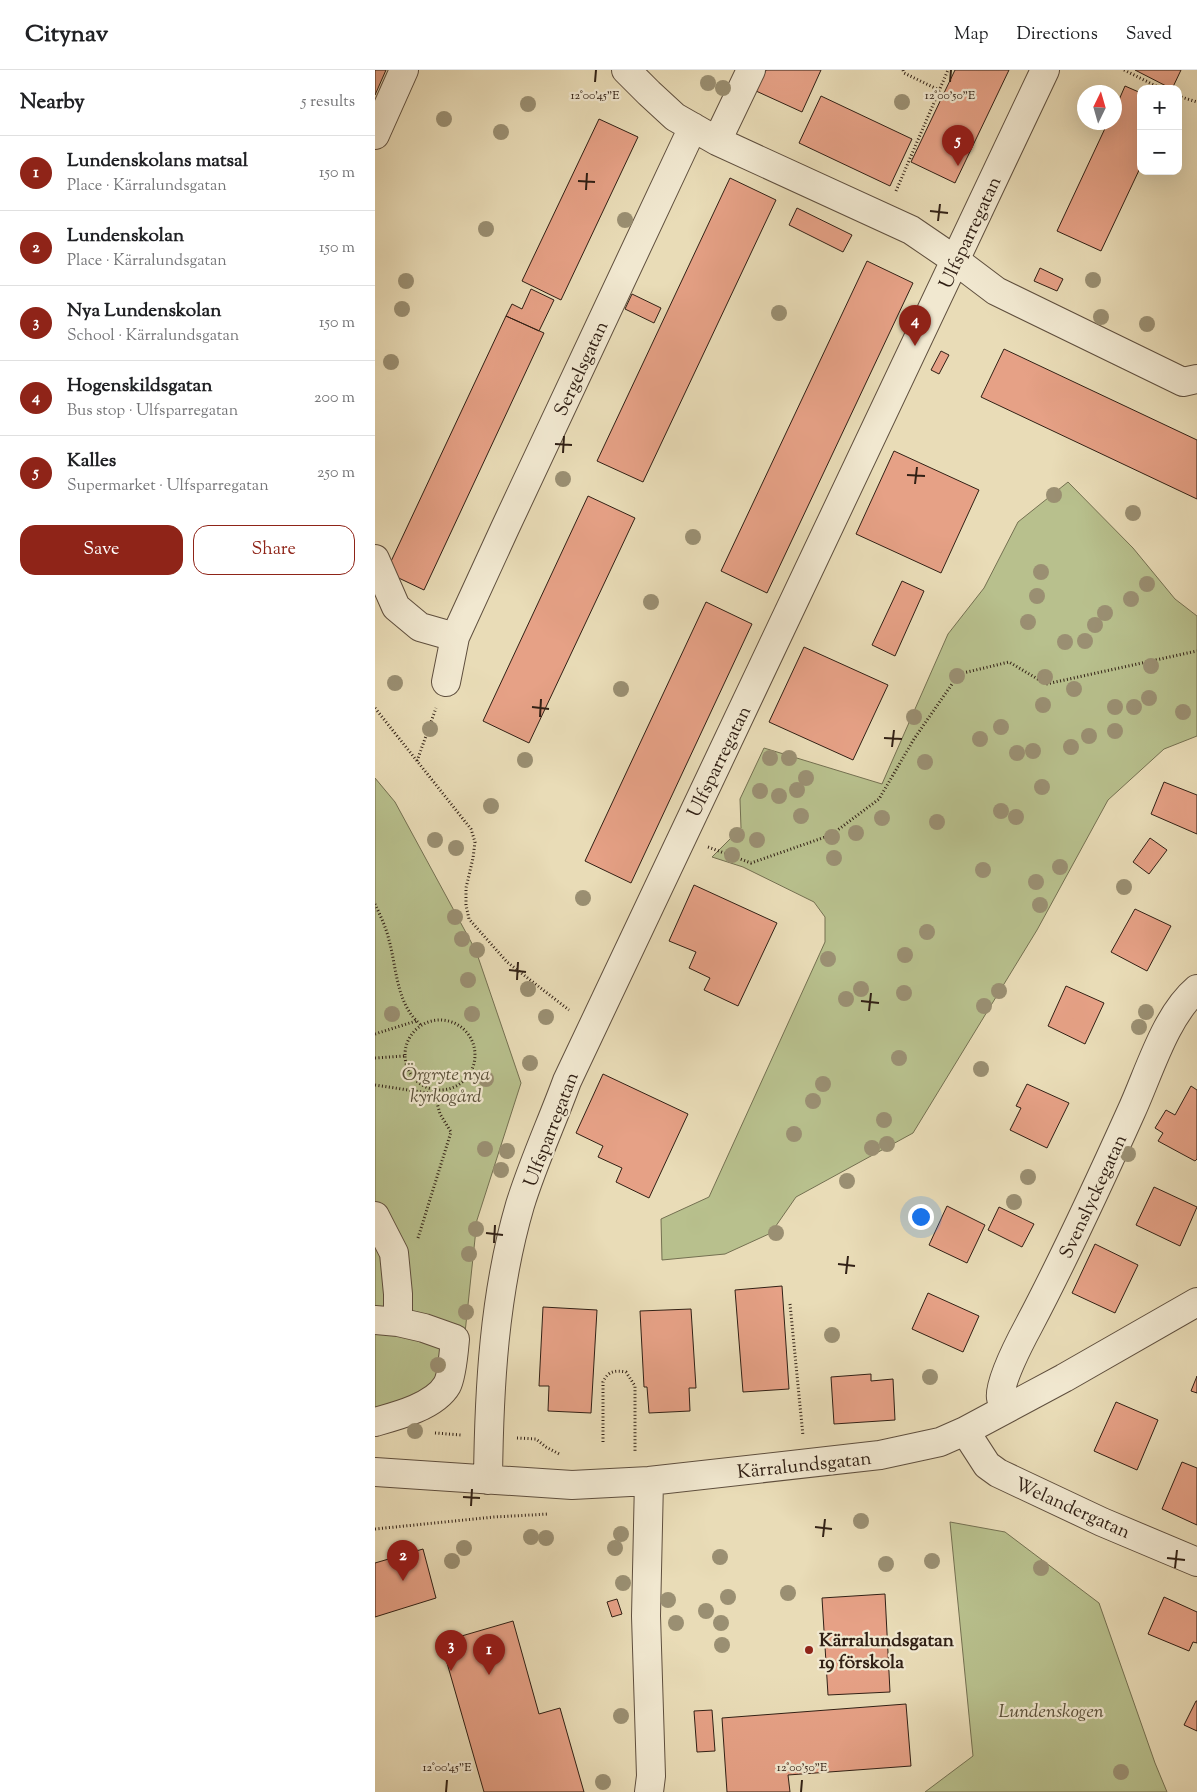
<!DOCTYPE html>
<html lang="en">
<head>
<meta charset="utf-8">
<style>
	:root { --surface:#fff; --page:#f2f2f2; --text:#202124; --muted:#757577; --line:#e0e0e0; --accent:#8f2418 }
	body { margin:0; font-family:"Sorts Mill Goudy",serif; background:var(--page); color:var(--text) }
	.controls { position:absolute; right:15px; top:15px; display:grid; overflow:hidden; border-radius:10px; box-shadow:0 5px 20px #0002 }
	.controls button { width:45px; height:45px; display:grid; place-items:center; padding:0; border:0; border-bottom:1px solid var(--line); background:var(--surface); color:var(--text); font:25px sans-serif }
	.compass { position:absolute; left:702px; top:15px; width:45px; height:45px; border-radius:50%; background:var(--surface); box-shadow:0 5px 20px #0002; rotate:5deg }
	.you { position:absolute; left:545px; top:1146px; width:18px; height:18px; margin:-12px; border:4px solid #fff; border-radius:50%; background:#1a73e8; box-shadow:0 0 0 8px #1a73e833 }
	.badge { display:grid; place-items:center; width:32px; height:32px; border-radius:50%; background:var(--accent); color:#fff; font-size:16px; font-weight:700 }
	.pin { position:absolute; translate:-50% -41px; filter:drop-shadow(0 1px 2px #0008) }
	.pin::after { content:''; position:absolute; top:26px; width:18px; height:15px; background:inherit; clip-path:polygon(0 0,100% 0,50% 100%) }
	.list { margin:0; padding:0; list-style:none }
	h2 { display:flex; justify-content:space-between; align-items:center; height:65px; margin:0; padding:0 20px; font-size:21px }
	h2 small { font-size:16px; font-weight:400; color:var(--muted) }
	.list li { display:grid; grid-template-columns:32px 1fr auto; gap:15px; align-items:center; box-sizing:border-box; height:75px; padding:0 20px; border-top:1px solid var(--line) }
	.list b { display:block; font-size:19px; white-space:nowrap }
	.list p { margin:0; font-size:16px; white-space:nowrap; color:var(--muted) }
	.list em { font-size:16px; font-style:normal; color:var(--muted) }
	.actions { display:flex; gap:10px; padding:15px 20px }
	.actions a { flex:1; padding:11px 0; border:1px solid var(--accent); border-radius:15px; text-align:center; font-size:18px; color:var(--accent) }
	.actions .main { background:var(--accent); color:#fff }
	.map { position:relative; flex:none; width:822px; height:1722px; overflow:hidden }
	header { display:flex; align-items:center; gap:30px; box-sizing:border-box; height:70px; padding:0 25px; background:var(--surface); border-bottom:1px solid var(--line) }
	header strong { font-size:24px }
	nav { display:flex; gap:28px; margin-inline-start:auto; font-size:18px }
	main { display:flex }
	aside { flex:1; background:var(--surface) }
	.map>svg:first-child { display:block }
	.green { fill:#b8c08d; stroke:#747051 }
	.building { fill:#e6a186; stroke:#312015 }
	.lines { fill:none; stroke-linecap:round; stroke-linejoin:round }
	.minor-casing { stroke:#5f4f3e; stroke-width:30 }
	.path { stroke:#312015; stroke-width:3; stroke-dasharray:1 2.5; stroke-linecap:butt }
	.minor { stroke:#f1e8d0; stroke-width:28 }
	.tree { fill:#9a8f72 }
	.ticks { fill:none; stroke:#312015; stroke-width:2 }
	.poi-dot { fill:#8f2418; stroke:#f1e8d0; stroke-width:2 }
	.labels { text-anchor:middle; stroke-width:4.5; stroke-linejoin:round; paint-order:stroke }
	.street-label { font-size:19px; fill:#312015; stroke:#f1e8d0 }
	.park-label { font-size:19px; font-style:italic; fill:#5a5039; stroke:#f1e8d0 }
	.poi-label { font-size:19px; font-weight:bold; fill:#312015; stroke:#f1e8d0; text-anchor:start }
	.ticks-label { font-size:12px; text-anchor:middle; fill:#312015; stroke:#f1e8d0; stroke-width:4.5; stroke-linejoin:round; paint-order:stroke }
</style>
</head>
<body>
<header>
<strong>Citynav</strong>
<nav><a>Map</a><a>Directions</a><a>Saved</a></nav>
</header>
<main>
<aside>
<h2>Nearby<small>5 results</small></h2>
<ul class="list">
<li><span class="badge">1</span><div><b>Lundenskolans matsal</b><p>Place · Kärralundsgatan</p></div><em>150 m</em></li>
<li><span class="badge">2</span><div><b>Lundenskolan</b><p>Place · Kärralundsgatan</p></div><em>150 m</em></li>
<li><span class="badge">3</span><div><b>Nya Lundenskolan</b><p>School · Kärralundsgatan</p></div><em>150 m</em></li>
<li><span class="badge">4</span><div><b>Hogenskildsgatan</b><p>Bus stop · Ulfsparregatan</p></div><em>200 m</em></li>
<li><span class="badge">5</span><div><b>Kalles</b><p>Supermarket · Ulfsparregatan</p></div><em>250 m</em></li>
</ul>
<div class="actions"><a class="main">Save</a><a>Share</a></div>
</aside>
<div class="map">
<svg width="822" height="1722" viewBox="0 0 822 1722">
	<rect width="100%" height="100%" fill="#e9dcb7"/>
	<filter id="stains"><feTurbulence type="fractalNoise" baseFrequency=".004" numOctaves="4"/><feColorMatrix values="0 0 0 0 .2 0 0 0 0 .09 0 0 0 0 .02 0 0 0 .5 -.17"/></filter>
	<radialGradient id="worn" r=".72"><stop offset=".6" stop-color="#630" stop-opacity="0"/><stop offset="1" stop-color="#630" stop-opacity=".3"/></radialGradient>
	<path class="green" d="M 693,412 L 758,478 L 800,529 L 822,546 L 822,666 L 789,679 L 733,730 L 662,860 L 538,1063 L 421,1127 L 396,1163 L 350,1184 L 287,1190 L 286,1149 L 334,1127 L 450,872 L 450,847 L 439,832 L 368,797 L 337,787 L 366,758 L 365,729 L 389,678 L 507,714 L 573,564 L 609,518 L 643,452 Z
		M 0,708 L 20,732 L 101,881 L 146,1013 L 102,1150 L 85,1310 L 73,1336 L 22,1359 L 0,1358 Z
		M 575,1452 L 630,1462 L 724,1533 L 780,1693 L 792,1722 L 550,1722 L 598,1686 Z"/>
	<path class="building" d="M 0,0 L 11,0 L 0,25 Z
		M 391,0 L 446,0 L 427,42 L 381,21 Z
		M 580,0 L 634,0 L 580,113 L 536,92 Z
		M 760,0 L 806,0 L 797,19 Z
		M 750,16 L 766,23 L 766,96 L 726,181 L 682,161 L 733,52 L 740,52 L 740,39 Z
		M 446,26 L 537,69 L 515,116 L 424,73 Z
		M 224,49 L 263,67 L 186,230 L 147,211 Z
		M 355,108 L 401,130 L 268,412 L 222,391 Z
		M 422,138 L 477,165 L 468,182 L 414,155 Z
		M 492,191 L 538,213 L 392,523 L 346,501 Z
		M 665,198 L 688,209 L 682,221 L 659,211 Z
		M 156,219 L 179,230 L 164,261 L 131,246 L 137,234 L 147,239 Z
		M 257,224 L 286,238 L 279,253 L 250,239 Z
		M 131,246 L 169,263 L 49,520 L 11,502 Z
		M 629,279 L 822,370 L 822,429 L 606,327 Z
		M 566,281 L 574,285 L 564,304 L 556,300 Z
		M 519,381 L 604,420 L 566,503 L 481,464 Z
		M 213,426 L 260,448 L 154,673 L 108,651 Z
		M 527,511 L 549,521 L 520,586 L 497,575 Z
		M 331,532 L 377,554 L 256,813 L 210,791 Z
		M 429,577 L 513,615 L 478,690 L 394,652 Z
		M 789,712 L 822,725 L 822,764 L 776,744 Z
		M 775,768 L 792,780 L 774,804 L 758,792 Z
		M 319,815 L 402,853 L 363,936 L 329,920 L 335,908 L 314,898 L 321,882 L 294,871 Z
		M 760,839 L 796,856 L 772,901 L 736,882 Z
		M 691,916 L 729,933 L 710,974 L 673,956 Z
		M 228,1004 L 313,1044 L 274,1128 L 241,1112 L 247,1098 L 223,1087 L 228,1076 L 201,1063 Z
		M 652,1014 L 694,1033 L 672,1078 L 635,1060 L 646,1038 L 641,1036 Z
		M 816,1016 L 822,1020 L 822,1089 L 820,1091 L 783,1071 L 788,1063 L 780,1058 L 791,1040 L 800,1045 Z
		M 779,1117 L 822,1137 L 805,1176 L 761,1155 Z
		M 572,1136 L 610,1155 L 592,1193 L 554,1175 Z
		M 624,1137 L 659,1154 L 647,1177 L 613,1160 Z
		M 720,1174 L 763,1195 L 740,1243 L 697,1223 Z
		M 407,1216 L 414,1319 L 368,1322 L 360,1220 Z
		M 553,1223 L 604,1246 L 588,1282 L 537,1259 Z
		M 168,1237 L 222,1240 L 216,1343 L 173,1341 L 174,1316 L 164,1316 Z
		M 316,1239 L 321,1318 L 314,1318 L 315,1341 L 274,1343 L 272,1317 L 269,1317 L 265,1241 Z
		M 496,1304 L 496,1311 L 518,1309 L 520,1350 L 459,1354 L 456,1307 Z
		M 822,1306 L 822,1323 L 816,1321 Z
		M 741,1332 L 783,1350 L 762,1400 L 719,1381 Z
		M 807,1392 L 822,1398 L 822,1455 L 787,1439 Z
		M 48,1479 L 61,1528 L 0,1547 L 0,1493 Z
		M 510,1524 L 515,1622 L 453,1625 L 447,1528 Z
		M 789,1527 L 822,1542 L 822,1573 L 818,1572 L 814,1581 L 773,1564 Z
		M 242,1529 L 247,1544 L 237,1547 L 232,1532 Z
		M 138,1551 L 164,1644 L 185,1638 L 209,1722 L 109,1722 L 66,1572 Z
		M 821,1631 L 822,1631 L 822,1661 L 809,1655 Z
		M 531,1634 L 536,1696 L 413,1705 L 415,1722 L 352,1722 L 347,1648 Z
		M 337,1640 L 340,1681 L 322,1682 L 319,1641 Z"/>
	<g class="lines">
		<defs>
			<path id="minor" d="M 251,0 L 274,23 L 300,47 L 342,71 L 536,160 L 580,190 L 621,221 L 808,312 L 822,309
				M 0,65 L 29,0
				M 342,71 L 376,0
				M 0,489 L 21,537 L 45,557 L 80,567
				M 71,612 L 80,567 L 130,458 L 318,57
				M 0,1146 L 19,1183 L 23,1224 L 23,1252 L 0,1250
				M 632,1338 C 630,1335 627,1332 626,1328 C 622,1315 647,1268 654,1255 C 691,1185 724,1113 756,1042 C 774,1003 790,946 822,919
				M 0,1352 C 22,1346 60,1336 72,1315 C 77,1306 79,1280 80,1269 L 49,1258 L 23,1252
				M 590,1361 L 612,1395 L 623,1403 L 727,1452 L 822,1492
				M 0,1402 L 197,1415 L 274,1411 L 505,1385 L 565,1372 L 590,1361 L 689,1308 L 822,1232
				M 113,1410 C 114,1318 119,1224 145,1135 C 158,1093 177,1052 192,1011 L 670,0
				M 274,1722 L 276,1706 L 271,1546 L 274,1411"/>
		</defs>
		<use href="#minor" class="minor-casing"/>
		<path class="path" d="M 528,0 L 529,3 L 564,20
			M 749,0 L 787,19
			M 803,26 L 822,32
			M 521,121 L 573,0
			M 0,638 L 96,759 L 100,772 L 98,788 L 91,818 L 91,835 L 94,849 L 132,892 L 194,940
			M 42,691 L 61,638
			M 333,777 L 376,793 L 456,765 L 504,729 L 539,669 L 584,604 L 634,592 L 671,614 L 822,581
			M 0,834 C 5,845 11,857 14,870 C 22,899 21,934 46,955
			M30 985a35 35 0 1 1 70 0a35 35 0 1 1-70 0Z
			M 0,964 L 41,951
			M 0,988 L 30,986
			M 0,1015 L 60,1024
			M 43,1168 L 76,1062 L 65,1044 L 60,1025
			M 415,1234 L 428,1366
			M 60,1363 L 86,1365
			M 142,1368 L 161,1369 L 171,1377 L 186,1385
			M 228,1372 L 228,1312 C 233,1301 240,1300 251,1302 L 260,1316 L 260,1383
			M 0,1459 L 119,1447 L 174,1444"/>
		<use href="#minor" class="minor"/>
	</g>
	<g class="tree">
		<circle cx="333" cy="13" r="8"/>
		<circle cx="348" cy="18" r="8"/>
		<circle cx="527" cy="32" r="8"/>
		<circle cx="153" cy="34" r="8"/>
		<circle cx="69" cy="49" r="8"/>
		<circle cx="126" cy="62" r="8"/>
		<circle cx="250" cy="150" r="8"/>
		<circle cx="111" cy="159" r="8"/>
		<circle cx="718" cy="210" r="8"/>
		<circle cx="31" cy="211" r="8"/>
		<circle cx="27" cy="239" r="8"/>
		<circle cx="404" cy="243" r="8"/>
		<circle cx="726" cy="247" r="8"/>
		<circle cx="772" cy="254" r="8"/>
		<circle cx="16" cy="292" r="8"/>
		<circle cx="188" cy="409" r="8"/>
		<circle cx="679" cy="425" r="8"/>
		<circle cx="758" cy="443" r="8"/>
		<circle cx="318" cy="467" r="8"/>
		<circle cx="666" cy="502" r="8"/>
		<circle cx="772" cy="514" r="8"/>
		<circle cx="662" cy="526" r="8"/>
		<circle cx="756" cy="529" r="8"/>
		<circle cx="276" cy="532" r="8"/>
		<circle cx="730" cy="543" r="8"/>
		<circle cx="653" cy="552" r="8"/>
		<circle cx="720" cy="555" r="8"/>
		<circle cx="710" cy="571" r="8"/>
		<circle cx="690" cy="572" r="8"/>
		<circle cx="776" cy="596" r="8"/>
		<circle cx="582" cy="606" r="8"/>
		<circle cx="670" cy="607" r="8"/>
		<circle cx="20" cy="613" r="8"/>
		<circle cx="246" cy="619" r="8"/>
		<circle cx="699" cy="619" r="8"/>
		<circle cx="774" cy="628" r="8"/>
		<circle cx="668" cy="635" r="8"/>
		<circle cx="740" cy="637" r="8"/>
		<circle cx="759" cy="637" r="8"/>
		<circle cx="808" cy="642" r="8"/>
		<circle cx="539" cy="647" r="8"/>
		<circle cx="626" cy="657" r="8"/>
		<circle cx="55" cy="659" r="8"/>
		<circle cx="740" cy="661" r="8"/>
		<circle cx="714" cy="666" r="8"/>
		<circle cx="605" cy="669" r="8"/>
		<circle cx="696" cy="677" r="8"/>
		<circle cx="658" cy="681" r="8"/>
		<circle cx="642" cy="683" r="8"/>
		<circle cx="395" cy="688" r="8"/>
		<circle cx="414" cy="688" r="8"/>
		<circle cx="150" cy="690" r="8"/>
		<circle cx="550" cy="692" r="8"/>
		<circle cx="431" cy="708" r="8"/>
		<circle cx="667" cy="717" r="8"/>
		<circle cx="422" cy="720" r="8"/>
		<circle cx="385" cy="721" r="8"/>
		<circle cx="404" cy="726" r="8"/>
		<circle cx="116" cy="736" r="8"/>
		<circle cx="626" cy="741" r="8"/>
		<circle cx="426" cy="746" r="8"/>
		<circle cx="641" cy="747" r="8"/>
		<circle cx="507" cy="748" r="8"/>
		<circle cx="562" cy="752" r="8"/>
		<circle cx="481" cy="763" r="8"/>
		<circle cx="362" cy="765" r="8"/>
		<circle cx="457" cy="767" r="8"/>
		<circle cx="60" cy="770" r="8"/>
		<circle cx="382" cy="770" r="8"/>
		<circle cx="81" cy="778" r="8"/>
		<circle cx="357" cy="785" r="8"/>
		<circle cx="459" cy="788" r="8"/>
		<circle cx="685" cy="797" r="8"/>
		<circle cx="608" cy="800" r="8"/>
		<circle cx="661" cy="812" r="8"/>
		<circle cx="749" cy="817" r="8"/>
		<circle cx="208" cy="828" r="8"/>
		<circle cx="665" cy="835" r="8"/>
		<circle cx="80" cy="847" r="8"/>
		<circle cx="552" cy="862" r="8"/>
		<circle cx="87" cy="869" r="8"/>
		<circle cx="102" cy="880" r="8"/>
		<circle cx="530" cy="885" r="8"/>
		<circle cx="453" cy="889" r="8"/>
		<circle cx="93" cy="910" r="8"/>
		<circle cx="153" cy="919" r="8"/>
		<circle cx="486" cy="919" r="8"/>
		<circle cx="624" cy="921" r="8"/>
		<circle cx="529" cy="923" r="8"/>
		<circle cx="471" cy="929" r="8"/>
		<circle cx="609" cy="936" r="8"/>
		<circle cx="771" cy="942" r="8"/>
		<circle cx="17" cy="944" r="8"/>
		<circle cx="97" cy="944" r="8"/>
		<circle cx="171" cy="947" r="8"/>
		<circle cx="764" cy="957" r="8"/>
		<circle cx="524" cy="988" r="8"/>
		<circle cx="155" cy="993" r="8"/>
		<circle cx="606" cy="999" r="8"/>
		<circle cx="111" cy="1009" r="8"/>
		<circle cx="448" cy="1014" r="8"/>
		<circle cx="438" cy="1031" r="8"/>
		<circle cx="509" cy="1050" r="8"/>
		<circle cx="419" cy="1064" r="8"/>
		<circle cx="512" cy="1074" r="8"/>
		<circle cx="497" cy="1078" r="8"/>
		<circle cx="110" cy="1079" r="8"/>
		<circle cx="132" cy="1081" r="8"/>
		<circle cx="753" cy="1084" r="8"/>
		<circle cx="126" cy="1100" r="8"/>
		<circle cx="653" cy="1107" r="8"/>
		<circle cx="472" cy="1111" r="8"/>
		<circle cx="639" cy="1132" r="8"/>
		<circle cx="101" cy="1159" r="8"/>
		<circle cx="401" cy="1163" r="8"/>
		<circle cx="94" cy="1184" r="8"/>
		<circle cx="91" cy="1242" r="8"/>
		<circle cx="457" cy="1265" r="8"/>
		<circle cx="63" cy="1295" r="8"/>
		<circle cx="555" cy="1307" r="8"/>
		<circle cx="40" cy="1361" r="8"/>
		<circle cx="486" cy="1451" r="8"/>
		<circle cx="246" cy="1464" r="8"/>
		<circle cx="156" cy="1467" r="8"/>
		<circle cx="171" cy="1468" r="8"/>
		<circle cx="89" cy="1478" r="8"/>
		<circle cx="240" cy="1478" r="8"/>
		<circle cx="345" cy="1487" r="8"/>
		<circle cx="77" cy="1491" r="8"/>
		<circle cx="557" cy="1491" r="8"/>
		<circle cx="511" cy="1494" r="8"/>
		<circle cx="666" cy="1498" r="8"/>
		<circle cx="248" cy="1513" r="8"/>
		<circle cx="413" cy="1523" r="8"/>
		<circle cx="353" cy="1527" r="8"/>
		<circle cx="293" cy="1530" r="8"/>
		<circle cx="331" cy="1541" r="8"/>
		<circle cx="301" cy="1553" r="8"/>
		<circle cx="346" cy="1553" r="8"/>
		<circle cx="347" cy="1575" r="8"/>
		<circle cx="246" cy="1646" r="8"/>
		<circle cx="746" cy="1702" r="8"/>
		<circle cx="228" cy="1712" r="8"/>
	</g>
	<path class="ticks" d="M 220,12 L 221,0M 575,12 L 576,0M 203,111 L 220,112M 211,120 L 212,103M 555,141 L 573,143M 563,151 L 565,134M 180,374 L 197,375M 188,383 L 189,366M 532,405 L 550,406M 540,414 L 542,397M 157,637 L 174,639M 165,647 L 166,629M 509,668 L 527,669M 517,677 L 519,660M 134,900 L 151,902M 142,910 L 143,892M 486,931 L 504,933M 494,941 L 496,923M 111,1163 L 128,1165M 119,1173 L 120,1155M 463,1194 L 480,1196M 471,1204 L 473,1186M 88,1427 L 105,1428M 96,1436 L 97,1419M 440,1457 L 457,1459M 448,1467 L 450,1449M 792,1488 L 810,1490M 800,1498 L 802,1480M 71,1722 L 72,1710M 426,1722 L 427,1710"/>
	<circle class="poi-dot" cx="434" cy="1580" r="5"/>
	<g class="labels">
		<g class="street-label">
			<text transform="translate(594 162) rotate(-65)" y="7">Ulfsparregatan</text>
			<text transform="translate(205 298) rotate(-65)" y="7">Sergelsgatan</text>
			<text transform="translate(343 691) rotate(-64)" y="7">Ulfsparregatan</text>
			<text transform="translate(175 1059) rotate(-69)" y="7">Ulfsparregatan</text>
			<text transform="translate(717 1126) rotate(-65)" y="7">Svenslyckegatan</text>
			<text transform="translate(429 1394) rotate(-6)" y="7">Kärralundsgatan</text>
			<text transform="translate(698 1437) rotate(24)" y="7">Welandergatan</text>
		</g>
		<g class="park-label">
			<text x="71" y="1010">Örgryte nya<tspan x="71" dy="22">kyrkogård</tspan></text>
			<text x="676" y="1647">Lundenskogen</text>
		</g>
		<g class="poi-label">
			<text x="444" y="1576">Kärralundsgatan<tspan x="444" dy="22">19 förskola</tspan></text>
		</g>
	</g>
	<g class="ticks-label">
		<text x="220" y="29">12°00'45"E</text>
		<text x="575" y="29">12°00'50"E</text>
		<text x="72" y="1701">12°00'45"E</text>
		<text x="427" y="1701">12°00'50"E</text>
	</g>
	<rect width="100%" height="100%" filter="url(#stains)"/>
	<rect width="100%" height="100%" fill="url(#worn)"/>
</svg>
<div class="controls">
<button>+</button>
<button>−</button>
</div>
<svg class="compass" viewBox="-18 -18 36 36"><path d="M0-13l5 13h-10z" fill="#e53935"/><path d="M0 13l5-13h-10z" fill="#757577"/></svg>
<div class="you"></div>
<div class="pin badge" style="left:114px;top:1605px">1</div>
<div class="pin badge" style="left:28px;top:1511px">2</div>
<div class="pin badge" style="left:76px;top:1601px">3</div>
<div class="pin badge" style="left:540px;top:276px">4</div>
<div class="pin badge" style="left:583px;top:96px">5</div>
</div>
</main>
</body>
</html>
